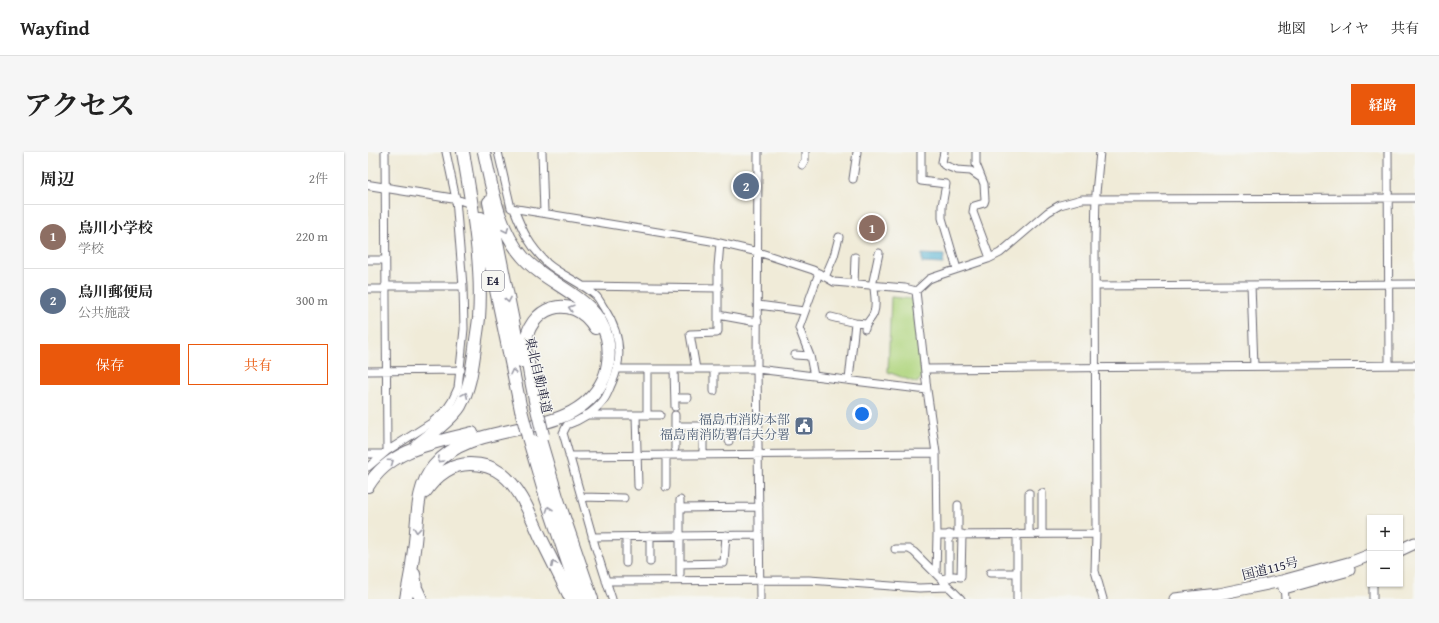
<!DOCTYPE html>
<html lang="ja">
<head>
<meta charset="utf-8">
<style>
	:root { --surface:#fff; --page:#f6f6f6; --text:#222; --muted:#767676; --line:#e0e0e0; --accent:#ea580c }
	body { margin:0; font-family:"Gentium Book Plus","Noto Serif JP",serif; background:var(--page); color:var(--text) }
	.controls { position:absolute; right:12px; bottom:12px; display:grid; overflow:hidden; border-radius:0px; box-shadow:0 1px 3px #0004 }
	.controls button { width:36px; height:36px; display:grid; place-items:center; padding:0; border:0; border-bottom:1px solid var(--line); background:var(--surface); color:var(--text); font:20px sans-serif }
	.you { position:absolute; left:494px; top:262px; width:14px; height:14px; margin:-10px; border:3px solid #fff; border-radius:50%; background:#1a73e8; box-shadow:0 0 0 6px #1a73e833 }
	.badge { display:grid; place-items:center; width:26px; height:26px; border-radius:50%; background:var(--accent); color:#fff; font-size:13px; font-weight:700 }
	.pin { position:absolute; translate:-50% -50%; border:2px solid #fff; box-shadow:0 1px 4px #0006 }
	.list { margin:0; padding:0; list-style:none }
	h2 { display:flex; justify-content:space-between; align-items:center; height:52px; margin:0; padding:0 16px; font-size:17px }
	h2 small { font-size:13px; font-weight:400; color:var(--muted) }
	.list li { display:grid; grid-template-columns:26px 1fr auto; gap:12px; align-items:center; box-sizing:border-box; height:64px; padding:0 16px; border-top:1px solid var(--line) }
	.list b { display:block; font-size:15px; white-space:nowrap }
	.list p { margin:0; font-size:13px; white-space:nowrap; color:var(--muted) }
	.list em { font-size:13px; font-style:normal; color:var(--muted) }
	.actions { display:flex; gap:8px; padding:12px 16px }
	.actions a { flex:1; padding:9px 0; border:1px solid var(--accent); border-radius:0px; text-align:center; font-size:14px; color:var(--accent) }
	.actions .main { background:var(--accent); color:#fff }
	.map { position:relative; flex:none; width:1047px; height:447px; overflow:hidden; border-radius:0px }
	header { display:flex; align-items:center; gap:24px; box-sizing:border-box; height:56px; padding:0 20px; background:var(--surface); border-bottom:1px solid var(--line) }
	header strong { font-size:19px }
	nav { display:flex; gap:22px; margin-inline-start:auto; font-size:14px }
	.intro { display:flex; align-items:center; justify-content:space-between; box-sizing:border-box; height:96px; padding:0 24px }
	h1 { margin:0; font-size:28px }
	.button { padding:10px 18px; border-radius:0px; background:var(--accent); color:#fff; font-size:14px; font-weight:700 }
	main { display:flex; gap:24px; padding:0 24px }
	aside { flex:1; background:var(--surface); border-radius:0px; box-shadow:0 1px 3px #0004 }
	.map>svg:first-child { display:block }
	.green { fill:#b0d57f; stroke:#697c5d }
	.water { fill:#55b2d3; stroke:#3c6a87 }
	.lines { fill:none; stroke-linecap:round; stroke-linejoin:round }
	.minor-tunnel { stroke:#c7c3b9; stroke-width:7; stroke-dasharray:7 3.5; stroke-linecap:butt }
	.minor-casing { stroke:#6a6872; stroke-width:9 }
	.tertiary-casing { stroke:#6a6872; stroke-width:10 }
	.trunk-casing { stroke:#6a6872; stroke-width:13 }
	.motorway-casing { stroke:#6a6872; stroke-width:14 }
	.minor { stroke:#fff; stroke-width:7 }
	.tertiary { stroke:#fff; stroke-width:8 }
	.trunk { stroke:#fff; stroke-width:11 }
	.motorway { stroke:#fff; stroke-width:12 }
	.motorway-bridge-casing { stroke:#6a6872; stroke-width:14; stroke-linecap:butt }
	.motorway-bridge { stroke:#fff; stroke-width:12 }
	.oneway { stroke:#9c9ca7 }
	.labels { text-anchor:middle; stroke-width:3; stroke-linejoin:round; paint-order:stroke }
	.shield { fill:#f6f6f2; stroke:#626272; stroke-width:1 }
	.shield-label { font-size:12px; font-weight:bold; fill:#22223b }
	.street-label { font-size:13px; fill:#22223b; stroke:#f6f6f2 }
	.service-label { font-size:13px; fill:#4e5e75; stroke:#f6f6f2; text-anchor:end }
</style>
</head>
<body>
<header>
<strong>Wayfind</strong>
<nav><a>地図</a><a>レイヤ</a><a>共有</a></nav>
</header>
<div class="intro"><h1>アクセス</h1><a class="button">経路</a></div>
<main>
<aside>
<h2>周辺<small>2件</small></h2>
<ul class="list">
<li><span class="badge" style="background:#8d6e63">1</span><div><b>鳥川小学校</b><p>学校</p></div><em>220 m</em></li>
<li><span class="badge" style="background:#5c6f8a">2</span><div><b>鳥川郵便局</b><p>公共施設</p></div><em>300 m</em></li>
</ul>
<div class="actions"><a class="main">保存</a><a>共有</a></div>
</aside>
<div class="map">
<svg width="1047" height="447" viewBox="0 0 1047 447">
	<rect width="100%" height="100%" fill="#f6f6f2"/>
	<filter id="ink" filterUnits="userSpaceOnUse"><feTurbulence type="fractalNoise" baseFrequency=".025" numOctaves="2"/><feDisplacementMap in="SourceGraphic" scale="8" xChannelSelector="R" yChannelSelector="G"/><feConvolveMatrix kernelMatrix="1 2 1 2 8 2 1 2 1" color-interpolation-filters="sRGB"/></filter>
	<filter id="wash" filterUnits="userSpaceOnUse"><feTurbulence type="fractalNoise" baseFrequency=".012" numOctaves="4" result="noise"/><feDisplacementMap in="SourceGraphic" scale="16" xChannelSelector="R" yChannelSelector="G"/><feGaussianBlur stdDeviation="0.9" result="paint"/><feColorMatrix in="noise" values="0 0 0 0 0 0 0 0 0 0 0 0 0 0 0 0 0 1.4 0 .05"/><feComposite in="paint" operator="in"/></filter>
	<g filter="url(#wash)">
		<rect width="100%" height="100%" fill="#f0ebd8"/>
		<path class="green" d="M 523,145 L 544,147 L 554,225 L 549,231 L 520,220 Z"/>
		<path class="water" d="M 554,102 L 576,103 L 575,112 L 554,111 Z"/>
	</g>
	<g filter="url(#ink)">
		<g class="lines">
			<path class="minor-tunnel" d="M 101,50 L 143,56"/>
			<defs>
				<path id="minor" d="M 17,0 L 19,299
					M 130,0 L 143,56 L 266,76 L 343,89 L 390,100 L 445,118 L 466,130 L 537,136 L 548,139
					M 174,0 L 176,61
					M 390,0 L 389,217 L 392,447
					M 553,0 L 553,29 L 578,32 L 574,54 L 574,66 L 589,117
					M 576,0 L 574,10 L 576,13 L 589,18 L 603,19 L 613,26
					M 608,0 L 608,12 L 616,32 L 617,48 L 616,51 L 606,54 L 605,60 L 622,106
					M 732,0 L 728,41 L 727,89 L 728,382 L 727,419 L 735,447
					M 1020,0 L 1021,213
					M 434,13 L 437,8 L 437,0
					M 485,27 L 489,0
					M 88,47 L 97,50
					M 146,57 C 155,80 161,93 179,111 C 191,122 214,131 227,143 C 231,146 233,152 236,156 C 251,179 256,205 244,231 C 241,237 239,245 234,250 C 226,260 211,269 199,273 L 195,281 L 228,397 L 244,447
					M 0,108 L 17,108
					M 457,125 L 466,104 L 471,85
					M 486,133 L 487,105
					M 883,133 L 886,214
					M 17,134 L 95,134
					M 214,134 L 351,136
					M 504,134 L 511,101
					M 728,134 L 1047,132
					M 0,137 L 17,137
					M 390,153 L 436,159
					M 350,163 L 383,169 L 390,169
					M 463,165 L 487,171 L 498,172
					M 497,177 C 498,170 505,166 506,160 C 509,152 506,142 506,134
					M 427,203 L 442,204
					M 249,217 L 389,217 L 559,238
					M 279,217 L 279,263
					M 306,217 L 307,255
					M 328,217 L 322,182 L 349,181 L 350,179 L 350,115 L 352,91
					M 558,217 L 1047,213
					M 0,219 L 93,218
					M 446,224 L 442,204 L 431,176 L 451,121
					M 481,228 L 487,171
					M 346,239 L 346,217
					M 307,246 L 320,246
					M 217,263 L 292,263
					M 268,263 L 270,334
					M 307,263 L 307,296
					M 307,274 L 391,274
					M 361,289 L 362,274
					M 0,302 L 14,302
					M 335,302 L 335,274
					M 201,304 L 568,301
					M 0,315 L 19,299 L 63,271 L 78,258 L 84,249 L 90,236 L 96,177 L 95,134 L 88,47 L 78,0
					M 298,335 L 298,303
					M 661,341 L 661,382
					M 213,345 L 256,346
					M 312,348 L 312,422
					M 312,356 L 391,355
					M 590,382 L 590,353
					M 649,382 L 649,447
					M 674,382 L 674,341
					M 569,383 L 728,382
					M 282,384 L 282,410
					M 224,385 L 391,383
					M 258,385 L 258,411
					M 527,397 L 541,397 L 546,400 L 593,447
					M 312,412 L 356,411 L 358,383
					M 568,421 L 569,383 L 568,301 L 559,238 L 548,139 L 561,127 L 566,125 L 620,107 L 632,101 L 680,60 L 692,53 L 714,47 L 1047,46
					M 622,421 L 649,421
					M 581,426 L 581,382
					M 574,427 L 586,424 L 593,425 L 594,382
					M 238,429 L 441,428 L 551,436 L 581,435
					M 1005,432 L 1005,447
					M 916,433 L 917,447"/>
				<path id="tertiary" d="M 0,33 L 88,47"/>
				<path id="trunk" d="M 1032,398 L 1047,391
					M 916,436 L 981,418
					M 807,447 L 850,442 L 914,429 L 984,410 L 1002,403"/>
				<path id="motorway" d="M 121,50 L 153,209
					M 113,66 L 153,258
					M 168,253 C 165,239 162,225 160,211 C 159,206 157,200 157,195 C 159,155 204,138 227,176
					M 171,284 L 189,345 L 224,447
					M 160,285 L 178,346 L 212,447
					M 49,293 C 61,284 84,267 92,254 C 102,236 104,217 107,196 C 108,186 110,176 111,166 C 115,112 104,53 95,0
					M 0,334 C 22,297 65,291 104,281
					M 57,340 C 68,324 82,312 102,312 C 113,312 125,315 134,322 C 153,337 162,362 172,384 C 182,405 193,426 203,447
					M 46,422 L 48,436 L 53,447
					M 38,447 C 42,428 45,409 47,390 C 50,364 48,335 66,314 C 108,263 204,292 235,228 C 241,216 242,199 239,186 C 229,144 181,135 155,105 C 130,77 124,36 116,0"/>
			</defs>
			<use href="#minor" class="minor-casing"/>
			<use href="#tertiary" class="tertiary-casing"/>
			<use href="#trunk" class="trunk-casing"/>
			<use href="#motorway" class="motorway-casing"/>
			<use href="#minor" class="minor"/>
			<use href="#tertiary" class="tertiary"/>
			<use href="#trunk" class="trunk"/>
			<use href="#motorway" class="motorway"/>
			<defs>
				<path id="motorway-bridge" d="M 168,253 L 175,283
					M 153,258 L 160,285"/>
			</defs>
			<use href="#motorway-bridge" class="motorway-bridge-casing"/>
			<use href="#motorway-bridge" class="motorway-bridge"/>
		</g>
		<defs><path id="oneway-chevron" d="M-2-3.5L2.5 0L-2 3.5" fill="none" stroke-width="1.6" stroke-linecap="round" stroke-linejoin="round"/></defs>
		<g class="oneway">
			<use href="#oneway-chevron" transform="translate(138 78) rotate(65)"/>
			<use href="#oneway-chevron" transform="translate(140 148) rotate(79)"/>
			<use href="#oneway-chevron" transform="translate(203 156) rotate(-164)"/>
			<use href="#oneway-chevron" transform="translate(145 220) rotate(-103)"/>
			<use href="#oneway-chevron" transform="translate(97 243) rotate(-66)"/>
			<use href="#oneway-chevron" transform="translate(72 308) rotate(136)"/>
			<use href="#oneway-chevron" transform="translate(23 310) rotate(-35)"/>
			<use href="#oneway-chevron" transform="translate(181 357) rotate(-109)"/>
			<use href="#oneway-chevron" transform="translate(49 378) rotate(96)"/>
			<use href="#oneway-chevron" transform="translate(186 412) rotate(-116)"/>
		</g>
	</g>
	<defs>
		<symbol id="civic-square" viewBox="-11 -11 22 22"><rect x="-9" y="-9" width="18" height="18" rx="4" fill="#5c6f8a" stroke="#f6f6f2"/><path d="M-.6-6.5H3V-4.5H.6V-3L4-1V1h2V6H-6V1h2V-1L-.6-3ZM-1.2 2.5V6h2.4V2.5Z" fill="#fff"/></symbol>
	</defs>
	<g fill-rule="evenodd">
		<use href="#civic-square" x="425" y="263" width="22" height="22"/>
	</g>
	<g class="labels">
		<rect class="shield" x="114" y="119" width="22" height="20" rx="3"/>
		<g class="shield-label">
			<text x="125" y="133">E4</text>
		</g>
		<g class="street-label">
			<text transform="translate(171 223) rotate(77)" y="5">東北自動車道</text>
			<text transform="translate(902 416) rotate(-14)" y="5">国道115号</text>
		</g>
		<g class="service-label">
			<text x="422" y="272">福島市消防本部<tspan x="422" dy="15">福島南消防署信夫分署</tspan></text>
		</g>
	</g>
</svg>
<div class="controls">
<button>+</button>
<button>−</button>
</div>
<div class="you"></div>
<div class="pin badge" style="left:504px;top:76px;background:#8d6e63">1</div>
<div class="pin badge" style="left:378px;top:34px;background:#5c6f8a">2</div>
</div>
</main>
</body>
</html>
